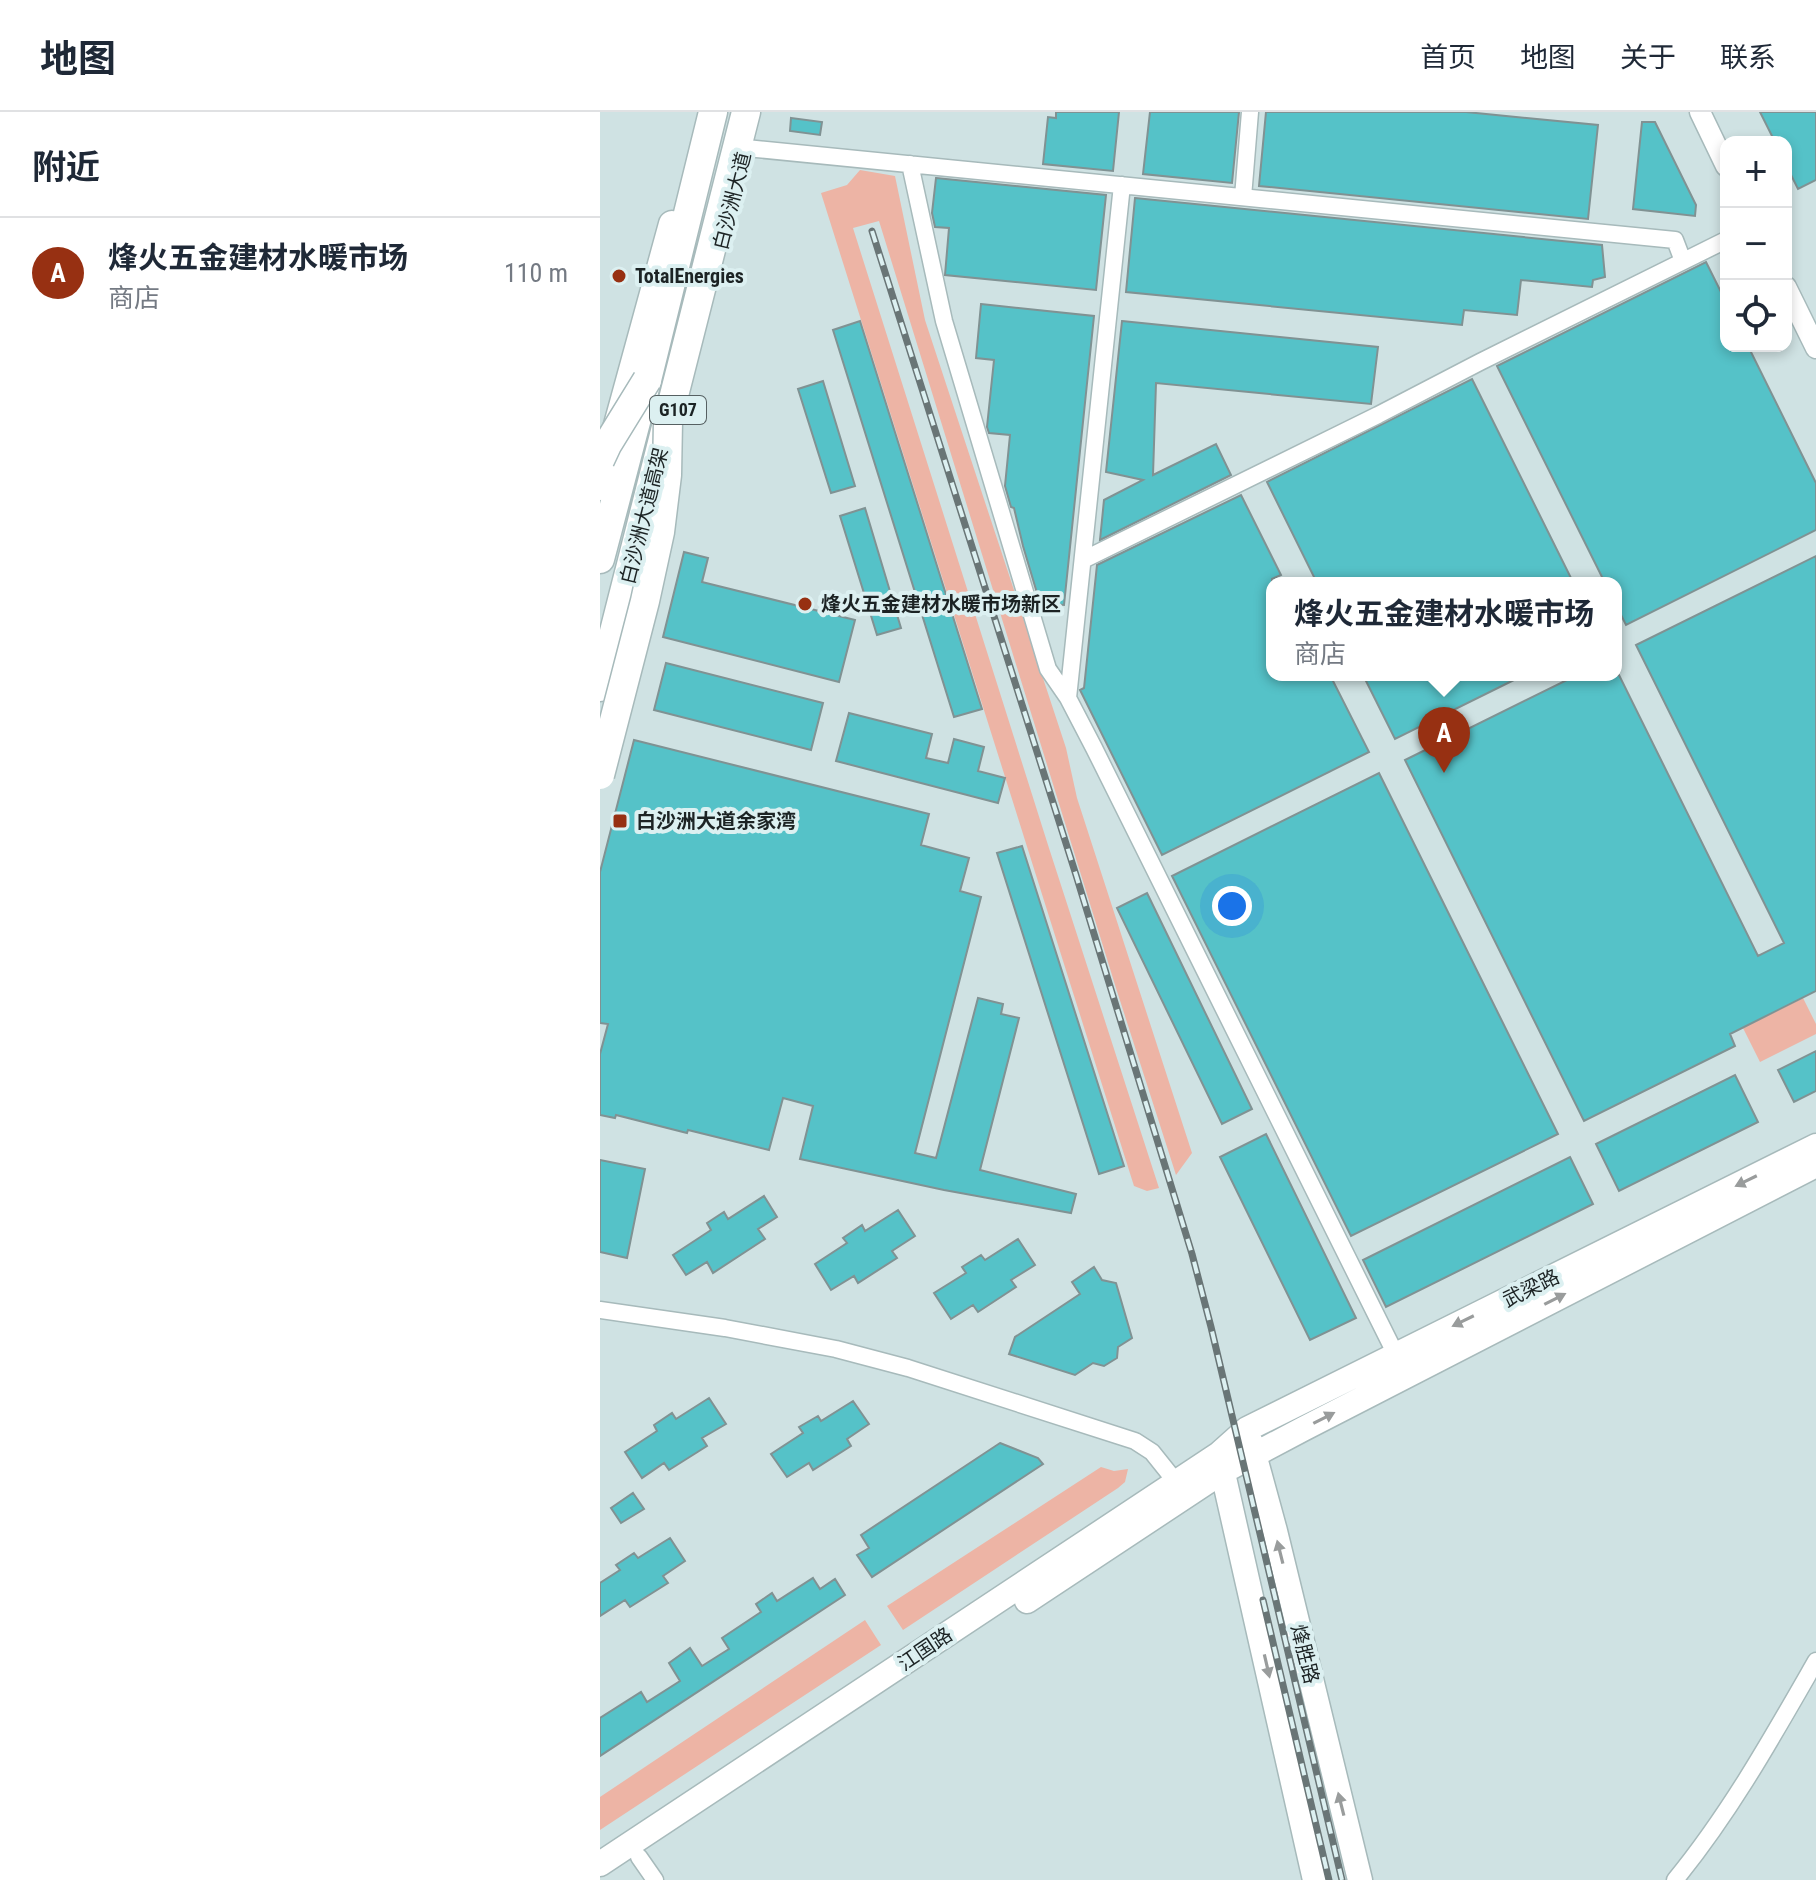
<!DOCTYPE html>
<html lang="zh">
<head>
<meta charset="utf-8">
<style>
	:root { --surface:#fff; --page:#f6f6f7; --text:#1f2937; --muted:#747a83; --line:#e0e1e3; --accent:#973012 }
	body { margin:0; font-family:"Roboto Condensed","Noto Sans SC",sans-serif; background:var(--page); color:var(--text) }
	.controls { position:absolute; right:24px; top:24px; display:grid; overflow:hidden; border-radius:16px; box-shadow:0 4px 12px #0003 }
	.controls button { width:72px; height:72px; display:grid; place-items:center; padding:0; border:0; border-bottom:2px solid var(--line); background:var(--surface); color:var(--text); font:40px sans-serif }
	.you { position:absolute; left:632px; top:794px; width:28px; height:28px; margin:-20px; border:6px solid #fff; border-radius:50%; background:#1a73e8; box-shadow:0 0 0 12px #1a73e833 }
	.badge { display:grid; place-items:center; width:52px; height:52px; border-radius:50%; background:var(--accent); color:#fff; font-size:26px; font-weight:700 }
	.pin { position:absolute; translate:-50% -66px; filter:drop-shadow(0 2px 4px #0008) }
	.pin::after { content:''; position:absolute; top:42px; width:28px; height:24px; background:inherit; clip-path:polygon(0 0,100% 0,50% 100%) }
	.popup { position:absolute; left:666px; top:465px; width:356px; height:104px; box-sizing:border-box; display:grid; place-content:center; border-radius:16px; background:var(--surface); filter:drop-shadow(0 2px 6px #0005); font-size:26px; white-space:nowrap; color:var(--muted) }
	.popup b { font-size:30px; color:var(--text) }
	.popup::after { content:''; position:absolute; left:50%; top:100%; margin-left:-16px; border:16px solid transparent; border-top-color:var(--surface) }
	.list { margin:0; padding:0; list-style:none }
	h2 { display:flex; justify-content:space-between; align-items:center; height:104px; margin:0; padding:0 32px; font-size:34px }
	h2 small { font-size:26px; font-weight:400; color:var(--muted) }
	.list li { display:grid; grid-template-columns:52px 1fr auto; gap:24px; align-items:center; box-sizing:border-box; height:112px; padding:0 32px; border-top:2px solid var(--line) }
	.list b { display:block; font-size:30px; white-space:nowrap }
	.list p { margin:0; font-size:26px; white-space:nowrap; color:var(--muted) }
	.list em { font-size:26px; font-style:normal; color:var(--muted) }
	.icon { flex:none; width:44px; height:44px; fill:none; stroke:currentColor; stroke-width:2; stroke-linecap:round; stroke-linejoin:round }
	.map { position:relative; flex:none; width:1216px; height:1768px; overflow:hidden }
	header { display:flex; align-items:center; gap:48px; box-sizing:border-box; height:112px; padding:0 40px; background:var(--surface); border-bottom:2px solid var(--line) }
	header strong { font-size:38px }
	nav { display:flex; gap:44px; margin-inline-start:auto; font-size:28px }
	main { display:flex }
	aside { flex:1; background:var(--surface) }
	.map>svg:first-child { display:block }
	.green { fill:#edb4a5 }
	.building { fill:#55c2c8; stroke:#809293; stroke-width:2 }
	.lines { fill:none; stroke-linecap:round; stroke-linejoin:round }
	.minor-casing { stroke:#a7babb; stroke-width:19 }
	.tertiary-casing { stroke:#a7babb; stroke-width:23 }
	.secondary-casing { stroke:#a7babb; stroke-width:27 }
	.primary-casing { stroke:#a7babb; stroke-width:29 }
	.trunk-casing { stroke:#a7babb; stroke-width:31 }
	.minor { stroke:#fff; stroke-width:16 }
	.tertiary { stroke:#fff; stroke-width:20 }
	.secondary { stroke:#fff; stroke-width:24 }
	.primary { stroke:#fff; stroke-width:26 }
	.trunk { stroke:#fff; stroke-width:28 }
	.rail-casing { stroke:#697576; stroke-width:7 }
	.rail { stroke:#dcf0f1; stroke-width:4; stroke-dasharray:12; stroke-linecap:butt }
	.trunk-bridge-casing { stroke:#a7babb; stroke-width:31; stroke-linecap:butt }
	.trunk-bridge { stroke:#fff; stroke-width:28 }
	.oneway { fill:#999c9c }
	.poi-dot { fill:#973012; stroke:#dcf0f1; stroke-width:3 }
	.labels { text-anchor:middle; stroke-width:8; stroke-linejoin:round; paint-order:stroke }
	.shield { fill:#dcf0f1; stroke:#566062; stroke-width:2 }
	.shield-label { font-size:18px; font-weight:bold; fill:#1c2324 }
	.street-label { font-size:20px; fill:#1c2324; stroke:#dcf0f1 }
	.poi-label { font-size:20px; font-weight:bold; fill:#1c2324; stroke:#dcf0f1; text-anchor:start }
</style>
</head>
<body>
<header>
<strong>地图</strong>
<nav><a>首页</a><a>地图</a><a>关于</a><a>联系</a></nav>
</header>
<main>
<aside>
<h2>附近<small></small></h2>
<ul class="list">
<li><span class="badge">A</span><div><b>烽火五金建材水暖市场</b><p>商店</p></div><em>110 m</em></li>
</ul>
</aside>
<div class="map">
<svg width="1216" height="1768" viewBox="0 0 1216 1768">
	<rect width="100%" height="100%" fill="#cfe2e3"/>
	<path class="green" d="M 260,58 L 295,64 L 325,208 L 466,636 L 477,686 L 592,1041 L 576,1063 L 516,876 L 279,109 L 253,116 L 448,733 L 559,1076 L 547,1079 L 534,1074 L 221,81 L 247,73 Z
		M 1203,886 L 1216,912 L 1216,922 L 1160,950 L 1143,916 Z
		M 501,1355 L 514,1359 L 528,1357 L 525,1370 L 518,1376 L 303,1518 L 287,1494 Z
		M 265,1508 L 281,1533 L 0,1718 L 0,1685 Z"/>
	<path class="building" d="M 456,0 L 519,0 L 513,59 L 443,52 L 448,5 L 456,6 Z
		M 550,0 L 639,0 L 632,71 L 543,62 Z
		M 666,0 L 866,0 L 998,13 L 988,107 L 659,74 Z
		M 1160,0 L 1216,0 L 1216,68 L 1198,77 L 1186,53 L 1186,30 L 1175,30 Z
		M 191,6 L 222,10 L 220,23 L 190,19 Z
		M 1042,10 L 1055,10 L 1096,93 L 1095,104 L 1033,97 Z
		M 336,66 L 506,83 L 496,178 L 345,163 L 349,116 L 335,115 L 332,101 Z
		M 535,86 L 1002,133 L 1005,165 L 993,168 L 992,175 L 921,168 L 917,203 L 864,198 L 862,213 L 526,180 Z
		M 1106,150 L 1126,190 L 1126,234 L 1148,234 L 1216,371 L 1216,418 L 1026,513 L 1016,493 L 1016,471 L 1005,471 L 897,254 Z
		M 381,192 L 494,204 L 464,493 L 440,491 L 423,434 L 414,396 L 411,395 L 405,374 L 410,323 L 389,321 L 387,315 L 394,248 L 376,246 Z
		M 260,209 L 382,597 L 354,605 L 233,218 Z
		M 522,209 L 778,235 L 771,292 L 556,271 L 553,363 L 616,332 L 631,363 L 500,428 L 504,388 L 543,368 L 506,360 Z
		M 872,267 L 971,466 L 961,471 L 717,471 L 667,370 Z
		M 223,269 L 255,374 L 231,381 L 198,277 Z
		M 641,383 L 681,463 L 672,467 L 672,563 L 730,563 L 769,640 L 562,743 L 480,578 L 484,576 L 497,453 Z
		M 265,396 L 301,516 L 277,523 L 240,404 Z
		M 84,440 L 108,446 L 102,470 L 255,508 L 239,570 L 63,525 Z
		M 1216,444 L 1216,879 L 1130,922 L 1135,934 L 984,1009 L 805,648 L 977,563 L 1019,563 L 1158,844 L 1184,831 L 1036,533 Z
		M 66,551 L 223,591 L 211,638 L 54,598 Z
		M 763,563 L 924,563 L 795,627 Z
		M 249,601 L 332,622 L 326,646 L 348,651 L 354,627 L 384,635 L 378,659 L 405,666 L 398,691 L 236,649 Z
		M 34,628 L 329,702 L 321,733 L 369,746 L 360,779 L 381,785 L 315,1041 L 336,1046 L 378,886 L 403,892 L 401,902 L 419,906 L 380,1058 L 476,1082 L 471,1101 L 344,1078 L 200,1047 L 213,994 L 183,986 L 169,1038 L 88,1018 L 87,1021 L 16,1003 L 15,1006 L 0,1003 L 0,942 L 8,912 L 0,911 L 0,760 Z
		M 779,661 L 958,1022 L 751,1124 L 572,764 Z
		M 422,734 L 524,1054 L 499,1062 L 397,741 Z
		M 547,781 L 652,997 L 622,1012 L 517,796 Z
		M 1216,939 L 1216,979 L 1194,990 L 1178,958 Z
		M 1135,963 L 1158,1010 L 1019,1079 L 996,1032 Z
		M 666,1022 L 756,1206 L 710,1228 L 620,1045 Z
		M 970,1045 L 993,1092 L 786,1195 L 763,1148 Z
		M 0,1048 L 45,1057 L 27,1146 L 0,1140 Z
		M 164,1084 L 177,1105 L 158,1117 L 165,1127 L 113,1161 L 107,1150 L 86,1163 L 73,1143 L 111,1118 L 107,1111 L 124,1100 L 128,1107 Z
		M 298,1098 L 315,1124 L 292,1139 L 297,1146 L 258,1171 L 254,1164 L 231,1178 L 215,1152 L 247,1131 L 243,1126 L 262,1113 L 265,1119 Z
		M 418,1127 L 435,1153 L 411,1168 L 416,1175 L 378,1200 L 373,1193 L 351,1207 L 334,1181 L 366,1161 L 362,1155 L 381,1143 L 385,1148 Z
		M 494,1155 L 502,1168 L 516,1171 L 532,1226 L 518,1235 L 517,1246 L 504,1254 L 493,1251 L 475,1263 L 409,1242 L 415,1225 L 480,1182 L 472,1170 Z
		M 109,1286 L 126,1312 L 102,1326 L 107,1334 L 69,1358 L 64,1351 L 42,1366 L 25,1340 L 57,1319 L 54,1313 L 72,1301 L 76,1307 Z
		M 253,1289 L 269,1312 L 247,1327 L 251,1334 L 213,1358 L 209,1351 L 187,1365 L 171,1342 L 203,1321 L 199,1315 L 218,1304 L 221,1309 Z
		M 400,1331 L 438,1346 L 443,1352 L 272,1465 L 257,1443 L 269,1436 L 261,1423 Z
		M 33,1381 L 44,1397 L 21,1411 L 11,1396 Z
		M 70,1426 L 85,1449 L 63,1464 L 68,1471 L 30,1495 L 25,1488 L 0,1504 L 0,1471 L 20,1458 L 16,1453 L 34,1441 L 38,1446 Z
		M 213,1466 L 220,1477 L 235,1467 L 245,1483 L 0,1644 L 0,1606 L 41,1580 L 47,1590 L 80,1569 L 69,1551 L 90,1536 L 102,1554 L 129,1537 L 122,1526 L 161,1500 L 156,1492 L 172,1481 L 177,1489 Z"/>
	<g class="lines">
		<defs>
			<path id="minor" d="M 146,36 L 1075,128 L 1083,149
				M 310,52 L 344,209 L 448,557 L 468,586 L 494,636 L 800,1251
				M 643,85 L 650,0
				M 483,448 L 778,303 L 880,250 L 1126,128
				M 468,586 L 522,73
				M 0,1198 L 125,1216 L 236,1237 L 308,1256 L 535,1329 L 552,1340 L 576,1370
				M 39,1745 L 55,1768
				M 1075,1768 C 1130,1701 1173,1624 1216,1549"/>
			<path id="tertiary" d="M 1100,0 L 1126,54
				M 1186,175 L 1216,236"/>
			<path id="secondary" d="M 651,1331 L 675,1419 L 760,1768
				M 620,1348 L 715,1768
				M 427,1489 L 622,1360 L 703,1317 L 1216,1053
				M 0,1752 L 619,1342 L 647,1317 L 1216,1034"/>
			<path id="primary" d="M 0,375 L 72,112"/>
			<path id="trunk" d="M 0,447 L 47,268 L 113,0
				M 0,575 L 146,0"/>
		</defs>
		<use href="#minor" class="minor-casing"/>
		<use href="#tertiary" class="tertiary-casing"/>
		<use href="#secondary" class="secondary-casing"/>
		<use href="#primary" class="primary-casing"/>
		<use href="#trunk" class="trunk-casing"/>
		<use href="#minor" class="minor"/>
		<use href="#tertiary" class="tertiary"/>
		<use href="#secondary" class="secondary"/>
		<use href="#primary" class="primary"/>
		<use href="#trunk" class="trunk"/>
		<defs>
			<path id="rail" d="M 272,119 L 476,763 L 592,1142 L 611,1215 L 742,1768
				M 663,1488 L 729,1768"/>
		</defs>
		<use href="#rail" class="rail-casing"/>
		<use href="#rail" class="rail"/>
		<defs>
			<path id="trunk-bridge" d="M 0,348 L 7,333 L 47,268
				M 0,663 L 45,489 L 60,420 L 67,363 L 68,309"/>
		</defs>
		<use href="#trunk-bridge" class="trunk-bridge-casing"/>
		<use href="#trunk-bridge" class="trunk-bridge"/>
	</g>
	<defs><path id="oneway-solid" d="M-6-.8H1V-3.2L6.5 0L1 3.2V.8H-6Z" transform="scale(2)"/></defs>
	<g class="oneway">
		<use href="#oneway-solid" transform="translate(1146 1069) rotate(154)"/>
		<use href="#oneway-solid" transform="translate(955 1187) rotate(-27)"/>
		<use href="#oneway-solid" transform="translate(863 1209) rotate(154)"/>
		<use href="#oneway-solid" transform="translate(724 1306) rotate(-27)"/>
		<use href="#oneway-solid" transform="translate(680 1440) rotate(-104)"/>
		<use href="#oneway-solid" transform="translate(667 1554) rotate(77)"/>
		<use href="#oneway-solid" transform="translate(741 1692) rotate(-104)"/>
	</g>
	<g class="poi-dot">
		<circle cx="19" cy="164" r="8"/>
		<circle cx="205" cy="492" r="8"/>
		<rect x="12" y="701" width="16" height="16" rx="4"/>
	</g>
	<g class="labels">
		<rect class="shield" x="50" y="284" width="56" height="28" rx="6"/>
		<g class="shield-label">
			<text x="78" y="304">G107</text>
		</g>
		<g class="street-label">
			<text transform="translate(132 89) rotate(-76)" y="7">白沙洲大道</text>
			<text transform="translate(44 404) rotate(-76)" y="7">白沙洲大道高架</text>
			<text transform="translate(931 1176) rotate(-26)" y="7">武梁路</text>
			<text transform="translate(325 1537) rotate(-34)" y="7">江国路</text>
			<text transform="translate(705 1542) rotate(76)" y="7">烽胜路</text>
		</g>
		<g class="poi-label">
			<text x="35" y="171">TotalEnergies</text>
			<text x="221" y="499">烽火五金建材水暖市场新区</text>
			<text x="36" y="716">白沙洲大道余家湾</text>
		</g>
	</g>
</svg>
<div class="controls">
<button>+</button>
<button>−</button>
<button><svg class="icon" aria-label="locate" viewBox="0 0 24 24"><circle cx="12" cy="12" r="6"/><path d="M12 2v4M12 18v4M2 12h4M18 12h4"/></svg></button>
</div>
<div class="you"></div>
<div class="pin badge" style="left:844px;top:661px">A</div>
<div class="popup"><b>烽火五金建材水暖市场</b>商店</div>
</div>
</main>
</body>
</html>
